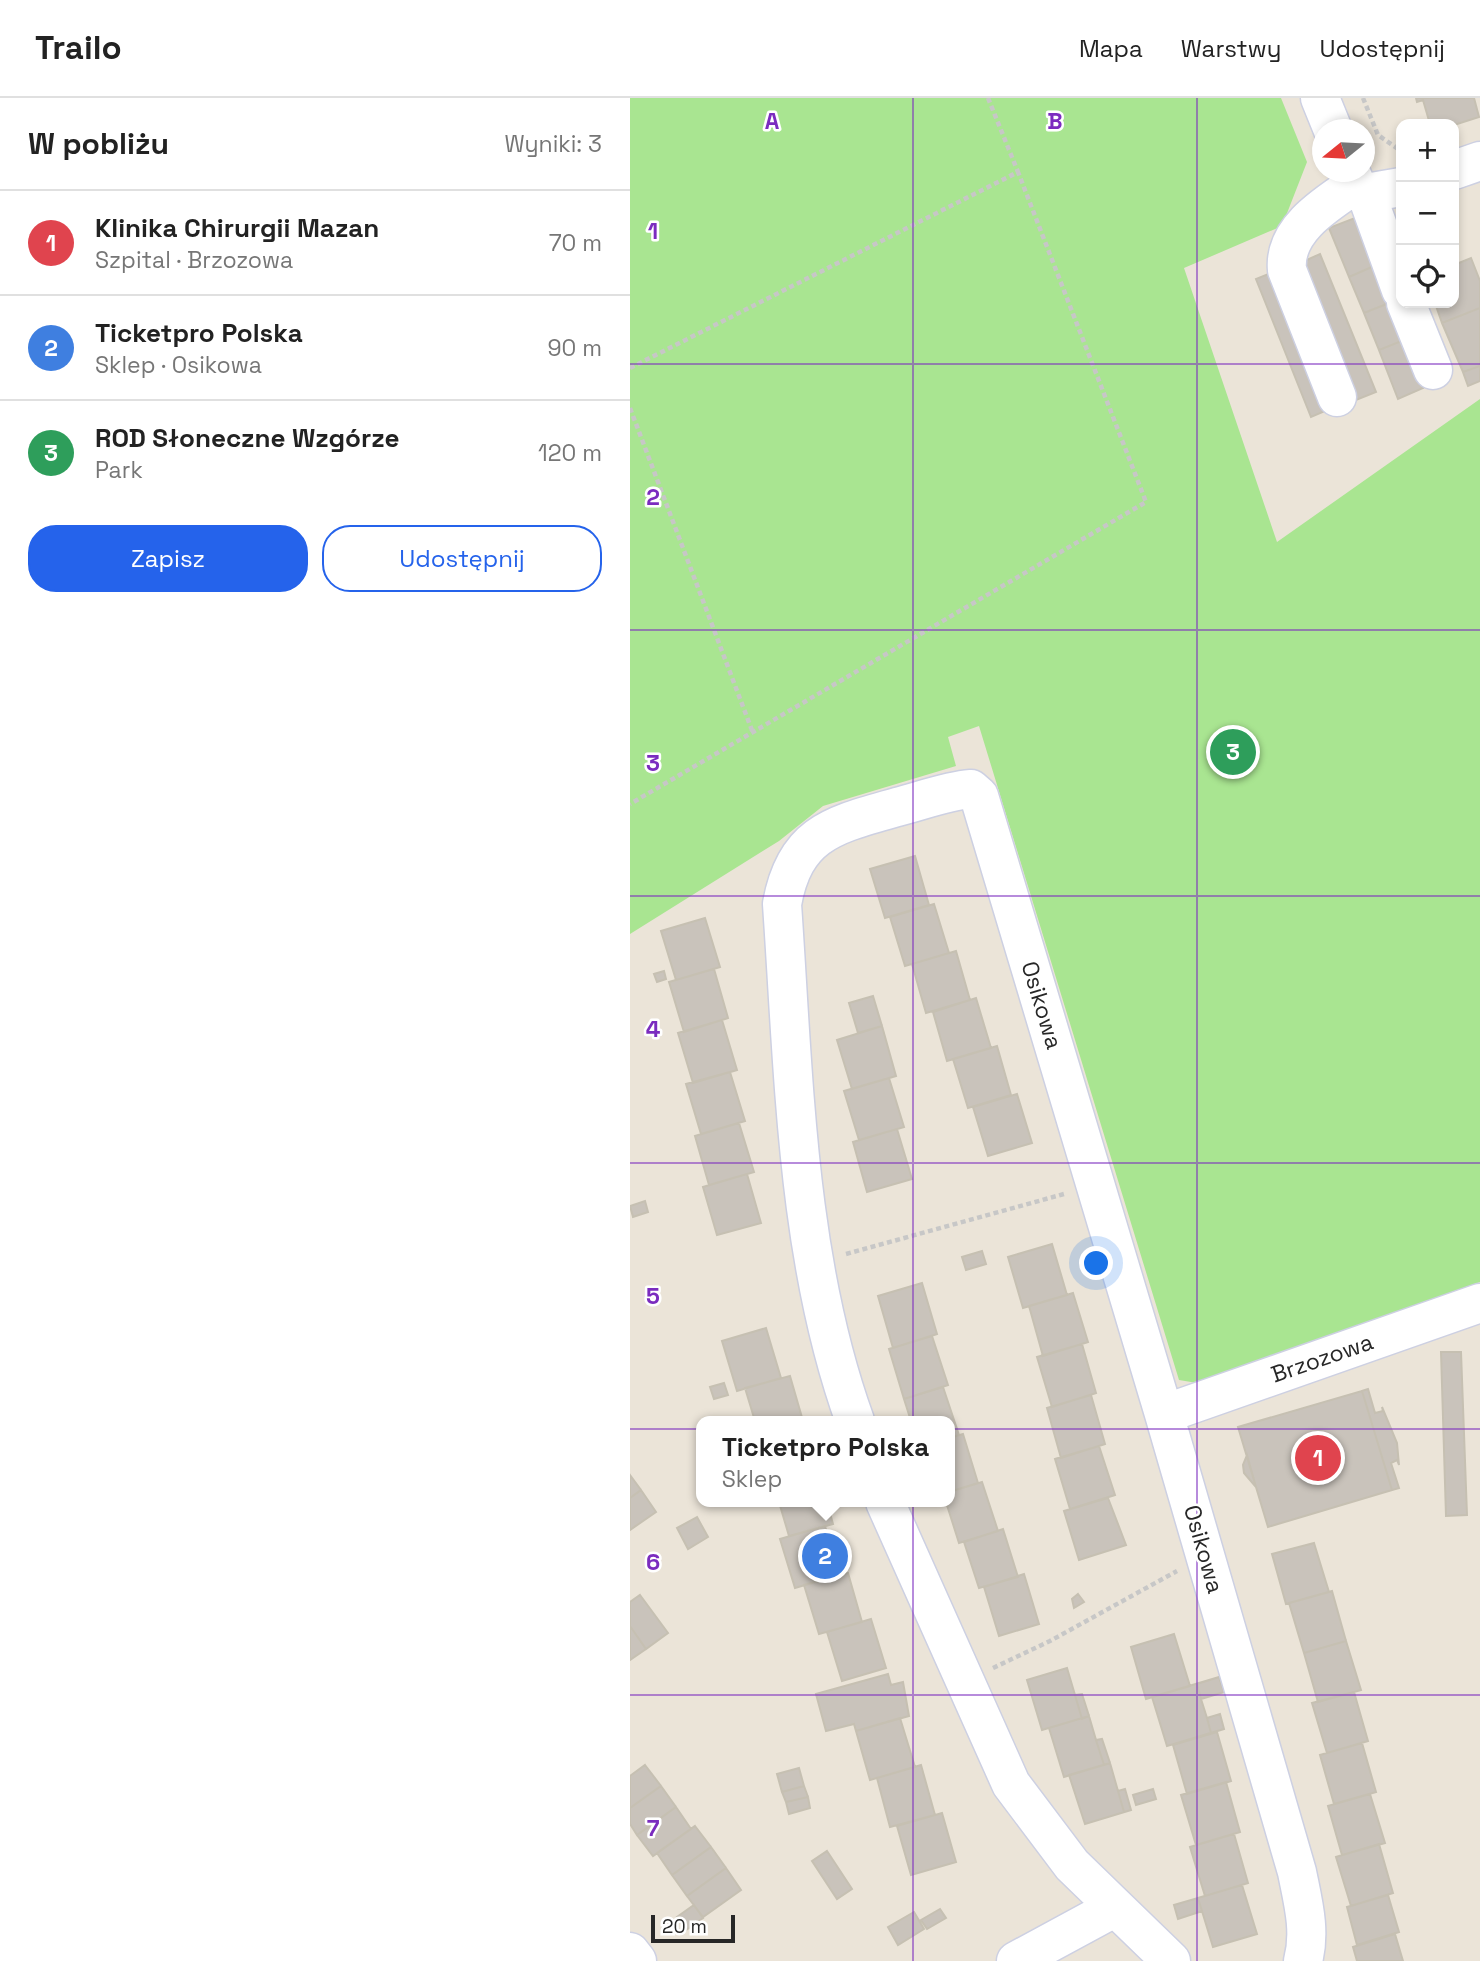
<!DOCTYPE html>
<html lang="pl">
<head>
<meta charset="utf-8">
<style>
	:root { --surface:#fff; --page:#f6f6f6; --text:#222; --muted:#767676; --line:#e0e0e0; --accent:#2563eb }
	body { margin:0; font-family:"Space Grotesk",sans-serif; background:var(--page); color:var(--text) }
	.controls { position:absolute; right:21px; top:21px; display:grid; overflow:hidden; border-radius:14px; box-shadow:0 4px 10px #0003 }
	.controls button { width:63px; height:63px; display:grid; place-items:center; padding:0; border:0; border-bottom:2px solid var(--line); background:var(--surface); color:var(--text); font:35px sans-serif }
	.compass { position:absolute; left:682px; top:21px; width:63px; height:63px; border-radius:50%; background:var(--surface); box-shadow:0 4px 10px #0003; rotate:252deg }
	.scale { position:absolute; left:21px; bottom:18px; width:84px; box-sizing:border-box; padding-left:7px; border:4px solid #272727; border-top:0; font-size:19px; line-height:24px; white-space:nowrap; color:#272727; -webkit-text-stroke:5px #fff; paint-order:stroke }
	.you { position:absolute; left:467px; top:1166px; width:24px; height:24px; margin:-18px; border:5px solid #fff; border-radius:50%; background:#1a73e8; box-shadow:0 0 0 10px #1a73e833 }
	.badge { display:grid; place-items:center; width:46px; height:46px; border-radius:50%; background:var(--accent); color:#fff; font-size:23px; font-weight:700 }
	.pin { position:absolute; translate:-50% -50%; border:4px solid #fff; box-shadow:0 2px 7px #0006 }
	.popup { position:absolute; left:66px; top:1318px; width:259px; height:91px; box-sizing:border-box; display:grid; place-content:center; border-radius:14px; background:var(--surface); filter:drop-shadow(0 2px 5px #0005); font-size:23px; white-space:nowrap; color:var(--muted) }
	.popup b { font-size:26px; color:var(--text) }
	.popup::after { content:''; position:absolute; left:50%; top:100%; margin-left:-14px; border:14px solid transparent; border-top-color:var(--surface) }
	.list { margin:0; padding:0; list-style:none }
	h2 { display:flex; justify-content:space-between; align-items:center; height:91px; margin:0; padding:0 28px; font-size:30px }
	h2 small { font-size:23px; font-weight:400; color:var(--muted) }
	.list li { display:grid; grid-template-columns:46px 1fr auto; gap:21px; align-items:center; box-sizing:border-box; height:105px; padding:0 28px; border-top:2px solid var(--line) }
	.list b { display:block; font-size:26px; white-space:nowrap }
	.list p { margin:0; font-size:23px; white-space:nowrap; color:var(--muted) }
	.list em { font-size:23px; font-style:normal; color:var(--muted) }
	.actions { display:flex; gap:14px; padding:21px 28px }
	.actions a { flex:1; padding:16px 0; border:2px solid var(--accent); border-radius:28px; text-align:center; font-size:24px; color:var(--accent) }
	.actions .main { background:var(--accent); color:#fff }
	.icon { flex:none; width:38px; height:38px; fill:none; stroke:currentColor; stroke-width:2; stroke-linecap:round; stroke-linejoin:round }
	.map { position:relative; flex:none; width:850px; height:1863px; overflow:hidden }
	header { display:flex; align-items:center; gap:42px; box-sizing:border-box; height:98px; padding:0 35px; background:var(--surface); border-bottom:2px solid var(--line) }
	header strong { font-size:33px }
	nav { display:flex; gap:38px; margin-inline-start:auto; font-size:24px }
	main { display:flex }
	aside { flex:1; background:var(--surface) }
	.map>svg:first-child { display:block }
	.green { fill:#a9e591 }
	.building { fill:#c9c3bb; stroke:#c6c0b2; stroke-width:2 }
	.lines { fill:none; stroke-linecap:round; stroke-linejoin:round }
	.minor-casing { stroke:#cdd0e2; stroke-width:41 }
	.path { stroke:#c7c7c7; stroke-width:4.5; stroke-dasharray:5 3.5; stroke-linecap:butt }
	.minor { stroke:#fff; stroke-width:38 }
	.grid { fill:none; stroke:#7b2cbf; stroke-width:2; stroke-opacity:0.55 }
	.labels { text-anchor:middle; stroke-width:5; stroke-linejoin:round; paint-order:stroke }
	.street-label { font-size:23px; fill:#272727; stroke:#fff }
	.grid-label { font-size:23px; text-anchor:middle; font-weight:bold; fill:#7b2cbf; stroke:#fff; stroke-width:5; stroke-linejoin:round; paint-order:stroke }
</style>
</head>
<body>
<header>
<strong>Trailo</strong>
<nav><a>Mapa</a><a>Warstwy</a><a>Udostępnij</a></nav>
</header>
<main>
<aside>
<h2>W pobliżu<small>Wyniki: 3</small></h2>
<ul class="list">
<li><span class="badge" style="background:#e0444e">1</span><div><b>Klinika Chirurgii Mazan</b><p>Szpital · Brzozowa</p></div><em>70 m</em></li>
<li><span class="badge" style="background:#3f7fe0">2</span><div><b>Ticketpro Polska</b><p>Sklep · Osikowa</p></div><em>90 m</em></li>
<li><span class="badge" style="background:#2e9e5b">3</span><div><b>ROD Słoneczne Wzgórze</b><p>Park</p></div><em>120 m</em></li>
</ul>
<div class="actions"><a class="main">Zapisz</a><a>Udostępnij</a></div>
</aside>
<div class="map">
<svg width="850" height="1863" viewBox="0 0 850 1863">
	<rect width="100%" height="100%" fill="#ebe4d8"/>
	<path class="green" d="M 0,0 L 651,0 L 677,64 L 652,128 L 554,170 L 647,444 L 850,301 L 850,1184 L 567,1285 L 549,1282 L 349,628 L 318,639 L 326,668 L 193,708 L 149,743 L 0,836 Z"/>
	<path class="building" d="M 786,0 L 844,0 L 849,19 L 824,27 L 800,26 L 793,2 L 787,4 Z
		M 725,120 L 744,168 L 719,179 L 699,130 Z
		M 690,156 L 746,294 L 726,302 L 670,165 Z
		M 841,160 L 850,183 L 850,210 L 812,225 L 805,205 L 824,205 L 824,167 Z
		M 744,168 L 759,205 L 734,215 L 719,179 Z
		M 646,173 L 702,310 L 681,319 L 626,181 Z
		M 759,205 L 774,242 L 749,252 L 734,215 Z
		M 850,210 L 850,268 L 833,274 L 812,225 Z
		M 774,242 L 793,290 L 768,301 L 749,252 Z
		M 850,268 L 850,283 L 838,288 L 833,274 Z
		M 285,758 L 299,807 L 255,820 L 240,771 Z
		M 304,806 L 319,855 L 275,868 L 260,819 Z
		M 75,820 L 90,869 L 46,882 L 31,833 Z
		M 326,853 L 340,902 L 296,915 L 282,866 Z
		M 84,871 L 98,920 L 54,934 L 39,884 Z
		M 34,873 L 36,881 L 27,884 L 24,876 Z
		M 243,898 L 252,928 L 228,935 L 219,905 Z
		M 346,900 L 361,950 L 317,963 L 303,914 Z
		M 92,922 L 107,972 L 63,985 L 48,935 Z
		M 252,928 L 266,978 L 222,991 L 207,942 Z
		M 367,948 L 381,997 L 338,1010 L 323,961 Z
		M 100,974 L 115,1023 L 71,1036 L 56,986 Z
		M 259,980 L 274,1029 L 229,1042 L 214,993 Z
		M 387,996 L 402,1045 L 358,1058 L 343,1009 Z
		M 109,1025 L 124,1074 L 79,1087 L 65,1038 Z
		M 267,1031 L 282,1081 L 237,1094 L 223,1044 Z
		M 117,1076 L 131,1125 L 87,1137 L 73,1089 Z
		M 15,1103 L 18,1114 L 3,1119 L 0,1108 Z
		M 422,1146 L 437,1197 L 393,1210 L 378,1159 Z
		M 352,1153 L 356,1166 L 336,1172 L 332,1159 Z
		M 292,1185 L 307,1236 L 263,1250 L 248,1198 Z
		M 443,1195 L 458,1244 L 413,1258 L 399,1208 Z
		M 136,1230 L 151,1280 L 107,1293 L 92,1243 Z
		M 302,1238 L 318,1287 L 274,1301 L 259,1251 Z
		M 452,1246 L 466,1295 L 422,1309 L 407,1259 Z
		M 811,1254 L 831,1254 L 837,1417 L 816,1418 Z
		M 160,1278 L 173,1323 L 125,1323 L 115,1290 Z
		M 94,1285 L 98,1297 L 84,1301 L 80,1289 Z
		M 313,1289 L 329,1337 L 319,1340 L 319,1323 L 281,1323 L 274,1301 Z
		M 738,1291 L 745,1315 L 753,1313 L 752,1309 L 767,1345 L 769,1367 L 767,1362 L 761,1365 L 769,1390 L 762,1392 L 732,1293 Z
		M 732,1293 L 762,1392 L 638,1429 L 608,1329 Z
		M 461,1297 L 475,1346 L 431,1360 L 417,1310 Z
		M 333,1336 L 348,1385 L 319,1394 L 319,1340 Z
		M 469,1348 L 485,1397 L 440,1411 L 425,1361 Z
		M 617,1357 L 626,1389 L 614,1375 L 613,1367 Z
		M 0,1377 L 11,1392 L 0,1400 Z
		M 352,1384 L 368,1433 L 329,1445 L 316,1404 L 319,1404 L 319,1394 Z
		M 11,1392 L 26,1414 L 0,1432 L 0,1400 Z
		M 478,1400 L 496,1447 L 449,1462 L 434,1413 Z
		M 149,1404 L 197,1404 L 203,1426 L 159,1438 Z
		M 67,1419 L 78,1439 L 58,1451 L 47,1430 Z
		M 195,1428 L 209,1477 L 165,1490 L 150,1441 Z
		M 373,1431 L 388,1479 L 349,1490 L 334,1444 Z
		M 684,1445 L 699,1494 L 656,1506 L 642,1456 Z
		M 218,1475 L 232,1524 L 189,1536 L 174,1487 Z
		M 394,1476 L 409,1526 L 369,1538 L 354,1489 Z
		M 702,1493 L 716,1543 L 674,1555 L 659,1505 Z
		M 448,1496 L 454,1504 L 444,1510 L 442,1501 Z
		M 10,1497 L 38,1535 L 16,1551 L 0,1528 L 0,1504 Z
		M 241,1521 L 256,1570 L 212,1583 L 197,1534 Z
		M 0,1528 L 16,1551 L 0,1562 Z
		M 544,1536 L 560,1588 L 516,1601 L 501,1549 Z
		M 716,1543 L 731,1592 L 688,1604 L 674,1555 Z
		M 437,1570 L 445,1597 L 452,1596 L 459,1618 L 412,1632 L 397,1582 Z
		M 258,1576 L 261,1587 L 273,1584 L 279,1618 L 226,1633 L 224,1626 L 196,1633 L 186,1596 Z
		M 589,1579 L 594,1594 L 571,1601 L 577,1620 L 590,1616 L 594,1631 L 537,1648 L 522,1599 Z
		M 589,1579 L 594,1594 L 571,1601 L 567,1586 Z
		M 724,1594 L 738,1643 L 697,1655 L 682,1605 Z
		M 452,1596 L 459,1618 L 452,1621 L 445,1597 Z
		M 590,1616 L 594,1631 L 581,1635 L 577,1620 Z
		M 459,1618 L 466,1642 L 472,1641 L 480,1665 L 434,1679 L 419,1630 Z
		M 270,1620 L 285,1669 L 240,1682 L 226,1633 Z
		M 587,1634 L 601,1683 L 557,1696 L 543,1647 Z
		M 472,1641 L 480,1665 L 474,1667 L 466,1642 Z
		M 732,1645 L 746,1694 L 704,1706 L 690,1657 Z
		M 480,1665 L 488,1693 L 495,1691 L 501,1712 L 455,1726 L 439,1677 Z
		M 15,1667 L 31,1688 L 0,1710 L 0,1678 Z
		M 291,1667 L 305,1717 L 260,1729 L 247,1680 Z
		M 169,1670 L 174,1688 L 152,1694 L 147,1676 Z
		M 596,1684 L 610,1734 L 566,1747 L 551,1697 Z
		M 31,1688 L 46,1709 L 7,1737 L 0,1726 L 0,1710 Z
		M 174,1688 L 178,1699 L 156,1704 L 152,1694 Z
		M 495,1691 L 501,1712 L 494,1714 L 488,1693 Z
		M 523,1691 L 526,1701 L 506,1707 L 503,1697 Z
		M 740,1696 L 755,1745 L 712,1757 L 698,1708 Z
		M 178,1699 L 180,1710 L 159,1716 L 156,1704 Z
		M 46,1709 L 61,1731 L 23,1758 L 7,1737 Z
		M 312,1715 L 326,1764 L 281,1777 L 267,1728 Z
		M 65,1728 L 81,1749 L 42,1777 L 27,1755 Z
		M 604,1736 L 618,1785 L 575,1798 L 560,1749 Z
		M 749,1746 L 763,1795 L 721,1808 L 706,1759 Z
		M 81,1749 L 96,1770 L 57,1798 L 42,1777 Z
		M 197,1753 L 222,1791 L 207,1801 L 182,1763 Z
		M 96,1770 L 111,1792 L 73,1819 L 57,1798 Z
		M 612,1787 L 627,1836 L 583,1849 L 568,1800 Z
		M 758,1797 L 769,1834 L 727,1847 L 717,1809 Z
		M 568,1800 L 572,1813 L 548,1821 L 544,1807 Z
		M 64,1807 L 73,1820 L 56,1832 L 47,1819 Z
		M 310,1811 L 316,1820 L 297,1831 L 291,1822 Z
		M 284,1814 L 294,1831 L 268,1847 L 258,1829 Z
		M 765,1836 L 773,1863 L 727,1863 L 723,1849 Z"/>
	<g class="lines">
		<defs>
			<path id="minor" d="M 690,0 L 703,32
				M 824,72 L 850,63
				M 721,75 L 726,86 L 736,95 L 771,89
				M 736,95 L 771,192
				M 776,205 L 803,272
				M 707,299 L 657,172 C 653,132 696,106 726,86
				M 534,1316 L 850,1205
				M 225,1323 C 166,1160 164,977 152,806 C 165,734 204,727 267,709 C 291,703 316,693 341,691 L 349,698 L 534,1316 L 667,1774 C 673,1804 681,1833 673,1863
				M 255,1404 L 381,1686 L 442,1767 L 541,1863
				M 0,1854 L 7,1863
				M 386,1863 L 484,1810"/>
		</defs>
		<use href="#minor" class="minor-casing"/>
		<path class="path" d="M 358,0 L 388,74
			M 733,0 L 748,37 L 771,53
			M 0,270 L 388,74 L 516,404 L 0,706
			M 0,310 L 123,635
			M 216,1156 L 434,1096
			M 363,1570 L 420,1543 L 547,1473"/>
		<use href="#minor" class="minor"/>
	</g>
	<path class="grid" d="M 283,0 L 283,1863M 567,0 L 567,1863M 0,266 L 850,266M 0,532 L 850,532M 0,798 L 850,798M 0,1065 L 850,1065M 0,1331 L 850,1331M 0,1597 L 850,1597"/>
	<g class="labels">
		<g class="street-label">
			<text transform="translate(412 907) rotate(73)" y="8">Osikowa</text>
			<text transform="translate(692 1260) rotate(-19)" y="8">Brzozowa</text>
			<text transform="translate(574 1451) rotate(74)" y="8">Osikowa</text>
		</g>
	</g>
	<g class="grid-label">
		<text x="142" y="31">A</text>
		<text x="425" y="31">B</text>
		<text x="23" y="141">1</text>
		<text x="23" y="407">2</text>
		<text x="23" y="673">3</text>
		<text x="23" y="939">4</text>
		<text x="23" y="1206">5</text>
		<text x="23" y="1472">6</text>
		<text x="23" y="1738">7</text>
	</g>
</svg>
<div class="controls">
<button>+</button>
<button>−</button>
<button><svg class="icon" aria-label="locate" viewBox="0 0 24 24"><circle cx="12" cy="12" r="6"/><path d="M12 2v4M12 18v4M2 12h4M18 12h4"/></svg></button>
</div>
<svg class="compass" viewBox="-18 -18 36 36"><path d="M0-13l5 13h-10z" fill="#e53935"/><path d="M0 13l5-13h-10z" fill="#767676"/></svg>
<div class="scale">20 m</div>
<div class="you"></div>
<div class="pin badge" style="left:688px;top:1360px;background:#e0444e">1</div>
<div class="pin badge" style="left:195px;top:1458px;background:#3f7fe0">2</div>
<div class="popup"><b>Ticketpro Polska</b>Sklep</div>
<div class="pin badge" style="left:603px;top:654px;background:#2e9e5b">3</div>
</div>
</main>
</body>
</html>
